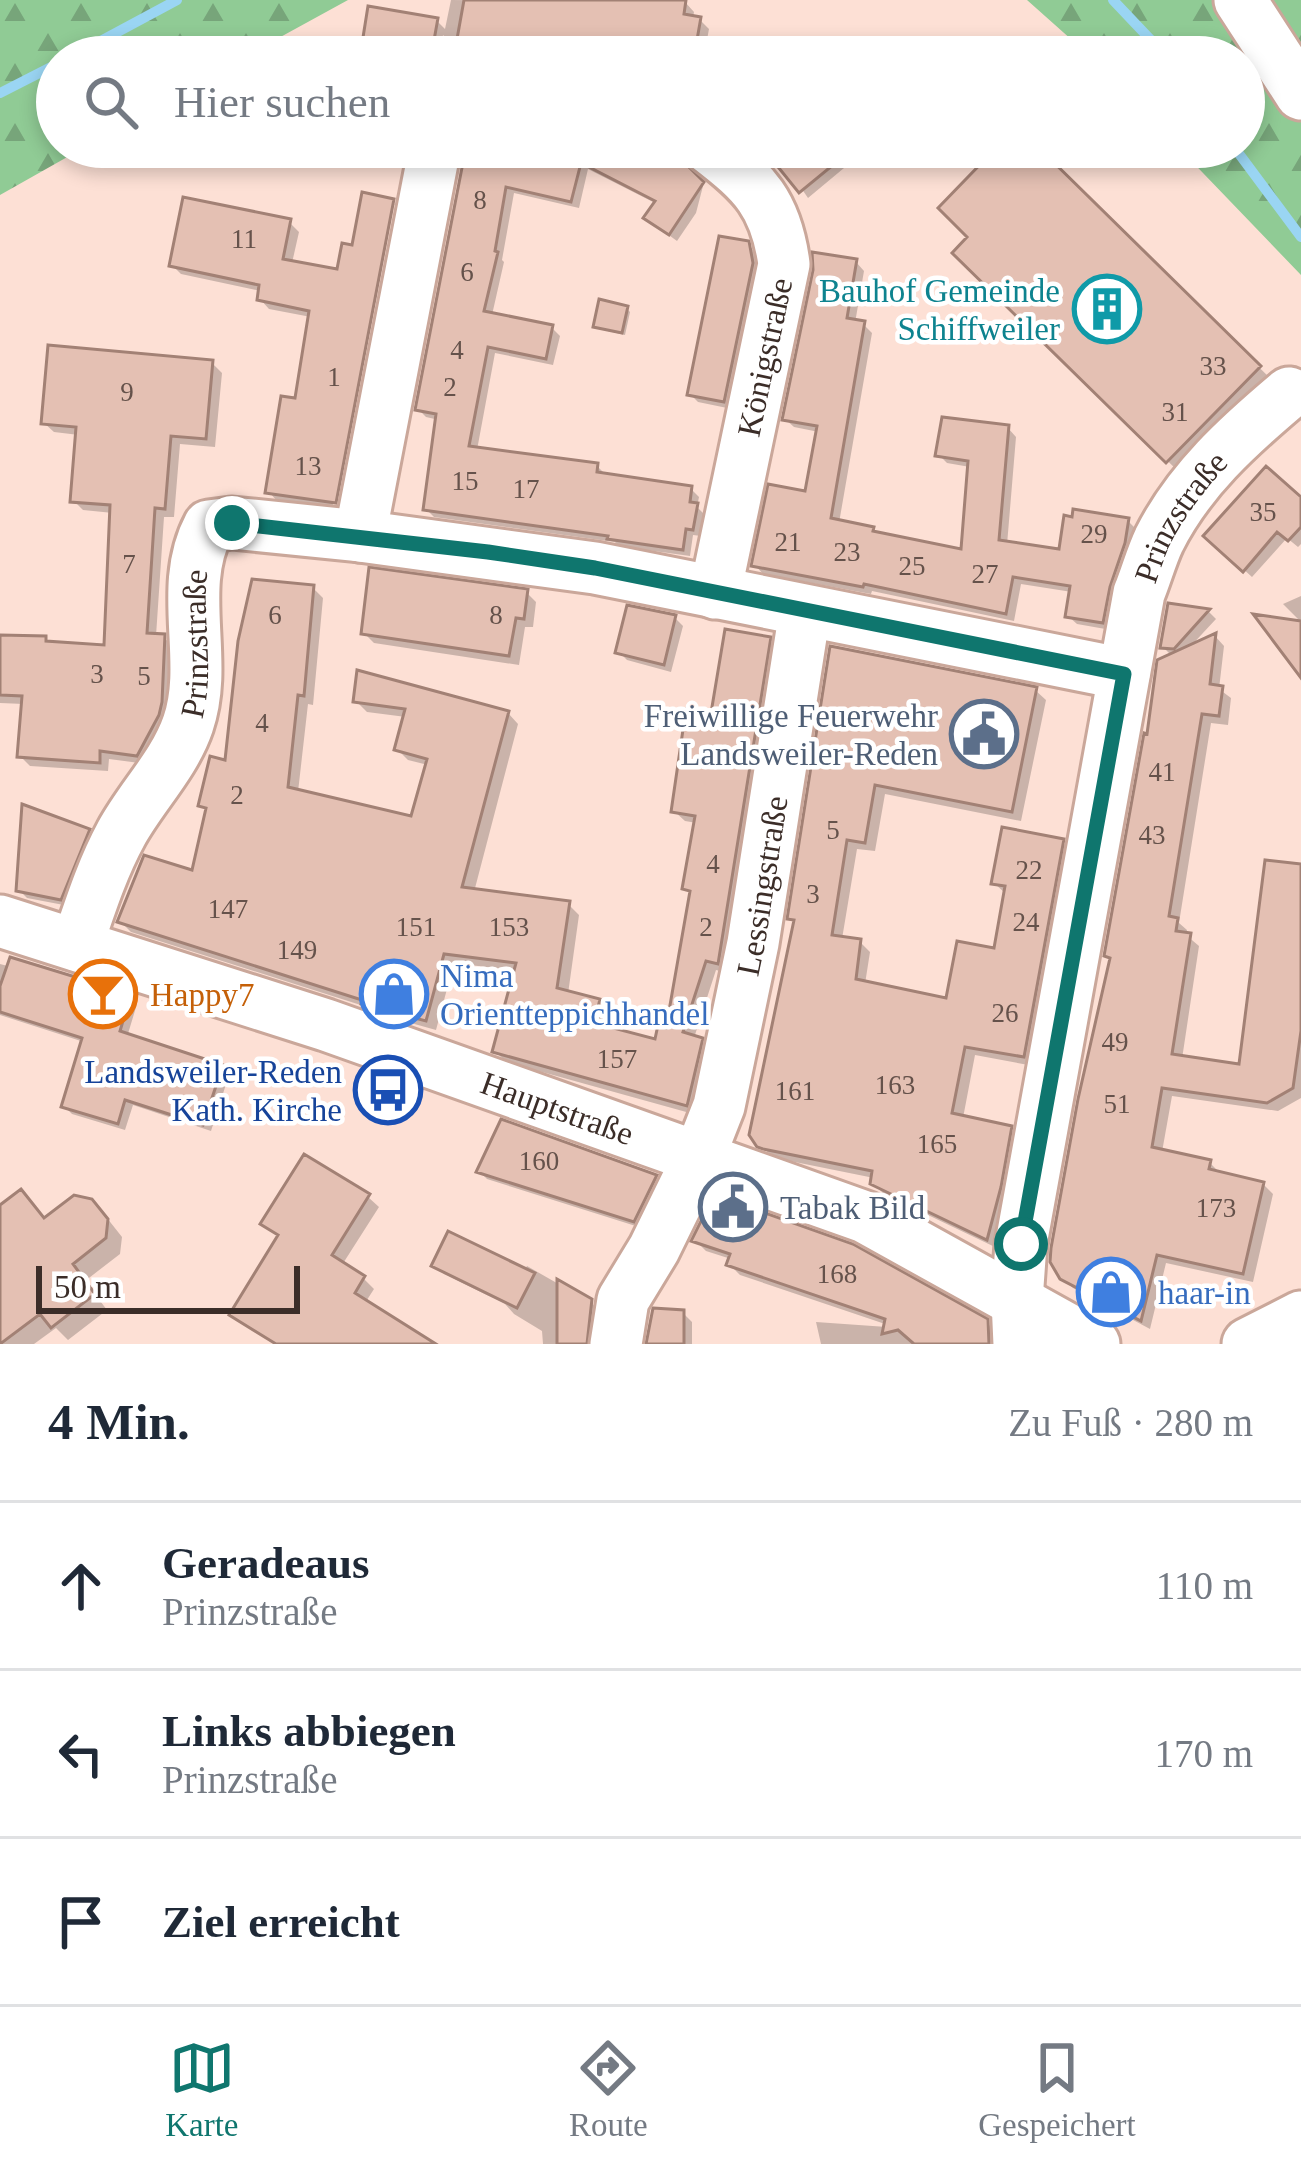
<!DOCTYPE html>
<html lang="de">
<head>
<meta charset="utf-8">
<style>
	:root { --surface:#fff; --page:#f2f2f3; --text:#1f2937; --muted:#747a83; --line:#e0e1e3; --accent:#0f766e }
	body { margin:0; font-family:Georgia,serif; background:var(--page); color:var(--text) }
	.scale { position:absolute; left:36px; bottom:30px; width:264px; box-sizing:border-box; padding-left:12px; border:6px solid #3b2d28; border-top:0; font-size:33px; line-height:42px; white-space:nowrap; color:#3b2d28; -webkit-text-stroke:9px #fff; paint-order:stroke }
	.stop { position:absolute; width:36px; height:36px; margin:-27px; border:9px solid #0f766e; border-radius:50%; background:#fff }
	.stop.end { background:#0f766e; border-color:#fff; box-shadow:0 3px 12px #0008 }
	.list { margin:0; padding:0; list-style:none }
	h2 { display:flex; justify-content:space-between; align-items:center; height:156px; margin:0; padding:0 48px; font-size:51px }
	h2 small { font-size:39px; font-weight:400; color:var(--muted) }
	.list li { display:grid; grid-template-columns:78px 1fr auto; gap:36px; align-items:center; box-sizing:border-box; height:168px; padding:0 48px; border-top:3px solid var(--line) }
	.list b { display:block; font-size:45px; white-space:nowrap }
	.list p { margin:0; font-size:39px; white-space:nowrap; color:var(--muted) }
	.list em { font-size:39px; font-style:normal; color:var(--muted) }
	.icon { flex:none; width:66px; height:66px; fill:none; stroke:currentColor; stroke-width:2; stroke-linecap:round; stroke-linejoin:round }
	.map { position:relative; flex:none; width:1301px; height:1344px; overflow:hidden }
	.search { position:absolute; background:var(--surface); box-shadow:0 6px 18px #0003; left:36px; right:36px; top:36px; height:132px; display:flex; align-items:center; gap:30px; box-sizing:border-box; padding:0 42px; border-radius:66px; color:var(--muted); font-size:45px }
	.sheet { height:660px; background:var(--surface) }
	nav { display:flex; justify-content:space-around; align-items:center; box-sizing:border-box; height:168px; border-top:3px solid var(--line); background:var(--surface); font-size:33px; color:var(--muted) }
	nav a { display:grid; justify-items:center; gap:6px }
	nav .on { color:var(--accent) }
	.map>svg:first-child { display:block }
	.forest { fill:url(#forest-firs) }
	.shadow { fill:#0003 }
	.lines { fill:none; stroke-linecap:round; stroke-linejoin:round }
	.stream { stroke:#9ad5f3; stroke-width:10 }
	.building { fill:#e4c0b3; stroke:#a28175; stroke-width:3 }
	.minor-casing { stroke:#caa79a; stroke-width:57 }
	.minor { stroke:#fff; stroke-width:51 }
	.route { stroke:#0f766e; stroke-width:15 }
	.labels { text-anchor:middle; stroke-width:9; stroke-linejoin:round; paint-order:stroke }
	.number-label { font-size:27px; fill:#65524b }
	.culture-label { font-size:33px; fill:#0d838f; stroke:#fff; text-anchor:end }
	.street-label { font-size:33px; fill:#3b2d28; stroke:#fff }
	.service-label { font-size:33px; fill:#4e5e75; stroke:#fff; text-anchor:end }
	.shop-label { font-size:33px; fill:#366cbe; stroke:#fff; text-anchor:start }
	.food-label { font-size:33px; fill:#c56008; stroke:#fff; text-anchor:start }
	.transit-label { font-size:33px; fill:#164399; stroke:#fff; text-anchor:end }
</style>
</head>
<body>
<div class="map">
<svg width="1301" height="1344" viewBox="0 0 1301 1344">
	<defs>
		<pattern id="forest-firs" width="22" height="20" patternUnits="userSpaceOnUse" patternTransform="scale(3)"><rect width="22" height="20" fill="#90cb95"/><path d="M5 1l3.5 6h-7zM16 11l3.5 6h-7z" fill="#77a57a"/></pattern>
	</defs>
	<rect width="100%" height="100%" fill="#fde0d5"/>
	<path class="forest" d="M 0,0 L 348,0 L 244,57 L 57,57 L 57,147 L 85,147 L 0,195 Z
		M 1027,0 L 1301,0 L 1301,275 L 1178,147 L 1244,147 L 1244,57 L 1091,57 Z"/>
	<path class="shadow" d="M 451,0 L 685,2 L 694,12 L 693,18 L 699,19 L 709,29 L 706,45 L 728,51 L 735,57 L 548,57 L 518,49 L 516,54 L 453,45 L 443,35 L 440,57 L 363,57 L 371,9 L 436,20 L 445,29 Z
		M 377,147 L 415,147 L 413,153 Z
		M 467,147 L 678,147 L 685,155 L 688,170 L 703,186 L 696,213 L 677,241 L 655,225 L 657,204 L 588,169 L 579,208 L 514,193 L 502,260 L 504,262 L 492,315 L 552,328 L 560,336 L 553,365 L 495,353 L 477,450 L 597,466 L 605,474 L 691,489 L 699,497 L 697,507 L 704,514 L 701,536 L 693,535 L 690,556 L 618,546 L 615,542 L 434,517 L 426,509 L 439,420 L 426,417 L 418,409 Z
		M 773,147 L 847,147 L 856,158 L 808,198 Z
		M 1001,147 L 1034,147 L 1276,384 L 1185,478 L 956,253 L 971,237 Z
		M 364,196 L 396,205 L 390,205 L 332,509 L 278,502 L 269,492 L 284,399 L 298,401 L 311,317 L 269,309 L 260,299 L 261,291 L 181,274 L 172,265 L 186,200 L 289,222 L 299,232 L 292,263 L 339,273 L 345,246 L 354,248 Z
		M 396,205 L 402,211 L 345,511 L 337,510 Z
		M 747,244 L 756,253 L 760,273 L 732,409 L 698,402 L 690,394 Z
		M 856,262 L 864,271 L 855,323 L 863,324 L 872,333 L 839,523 L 873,529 L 879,535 L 963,552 L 970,467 L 947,463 L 939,455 L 1008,428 L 1016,437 L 1007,545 L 1061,553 L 1128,521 L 1137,530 L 1111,630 L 1077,624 L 1068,616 L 1072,592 L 1021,584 L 1014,621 L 872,591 L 871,594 L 763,574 L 755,565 L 807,495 L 819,432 L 794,427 L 785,419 Z
		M 626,308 L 630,312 L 625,335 L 599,329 L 596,326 Z
		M 212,363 L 222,373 L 215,447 L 180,444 L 174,517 L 164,517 L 156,636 L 163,637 L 173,646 L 168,725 L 147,764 L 109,759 L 108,771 L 30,766 L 20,756 L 24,704 L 0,703 L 0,638 L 45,639 L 51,645 L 107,648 L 113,513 L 83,510 L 74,501 L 79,435 L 54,432 L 44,423 Z
		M 1301,501 L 1301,544 L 1298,547 L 1287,538 L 1252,577 L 1207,536 Z
		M 312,587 L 323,598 L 313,705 L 308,704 L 298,792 L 413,820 L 428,765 L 408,760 L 397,749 L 406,717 L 367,712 L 356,701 L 508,713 L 518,724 L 474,892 L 568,904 L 579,915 L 568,994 L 598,1002 L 609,1013 L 605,1029 L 657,1043 L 668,1031 L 692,896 L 685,888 L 697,823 L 685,821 L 674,811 L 713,717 L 769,640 L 780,650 L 728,973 L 716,970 L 694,1038 L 701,1040 L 712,1051 L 697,1115 L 506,1062 L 495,1051 L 517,971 L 454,963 L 436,1030 L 375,1013 L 370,1008 L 131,932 L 120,921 L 194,874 L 208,812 L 202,806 L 228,764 Z
		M 526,592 L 536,602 L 533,627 L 525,627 L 519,665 L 374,643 L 364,633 Z
		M 1301,596 L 1301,622 L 1283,604 Z
		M 1170,606 L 1208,611 L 1216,619 L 1189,648 L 1215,636 L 1224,646 L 1219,689 L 1231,698 L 1228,725 L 1211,723 L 1179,923 L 1187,930 L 1186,935 L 1199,946 L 1182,1059 L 1241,1068 L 1301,867 L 1301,1098 L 1278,1111 L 1172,1096 L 1162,1152 L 1210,1163 L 1220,1173 L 1263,1184 L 1273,1194 L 1253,1282 L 1166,1263 L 1150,1329 L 1073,1288 L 1062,1277 L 1113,961 L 1107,955 L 1172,656 L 1163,647 Z
		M 675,618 L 683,626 L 671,672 L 627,660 L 619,652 Z
		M 832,649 L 1035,690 L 1046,700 L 1021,821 L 885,794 L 875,851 L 857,849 L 842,939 L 860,942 L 870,952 L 865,984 L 949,1001 L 996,952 L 1005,893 L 994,883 L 1062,842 L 1073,852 L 1034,1066 L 975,1055 L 963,1118 L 1010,1129 L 1021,1139 L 997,1248 L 884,1194 L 873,1183 L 874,1178 L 775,1158 L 759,1145 L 796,923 L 790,918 Z
		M 88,832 L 96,840 L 69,906 L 27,898 L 19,890 Z
		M 0,964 L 129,997 L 137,1004 L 127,1037 L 221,1067 L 229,1075 L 211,1131 L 133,1105 L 125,1130 L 72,1114 L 64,1106 L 84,1042 L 0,1015 Z
		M 479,1171 L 655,1177 L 663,1185 L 642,1228 L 487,1179 Z
		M 21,1193 L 46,1220 L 107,1218 L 122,1237 L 120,1254 L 85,1281 L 107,1310 L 68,1340 L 56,1328 L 34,1344 L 0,1344 L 0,1208 Z
		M 368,1197 L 379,1207 L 342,1265 L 363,1278 L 374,1289 L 365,1303 L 429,1344 L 274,1344 L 244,1325 L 233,1314 L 280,1238 L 264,1223 Z
		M 695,1240 L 986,1322 L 998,1334 L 998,1344 L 821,1344 L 816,1322 L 887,1327 L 888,1325 L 740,1275 L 729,1264 L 731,1259 L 706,1251 Z
		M 435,1265 L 524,1271 L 527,1266 L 590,1302 L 600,1311 L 595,1344 L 543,1344 L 542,1331 L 514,1314 L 505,1304 L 444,1274 Z
		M 683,1313 L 692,1322 L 692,1344 L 726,1344 L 650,1344 Z"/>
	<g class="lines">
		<path class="stream" d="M 1113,0 L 1167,57
			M 71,57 L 177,0
			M 0,93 L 57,64
			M 1234,147 L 1301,237"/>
	</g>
	<path class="building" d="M 464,0 L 686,0 L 684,14 L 701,17 L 694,57 L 562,57 L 457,39 Z
		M 368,6 L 438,18 L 431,57 L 386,57 L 387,54 L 361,50 Z
		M 466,147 L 679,147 L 681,159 L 704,182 L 669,235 L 643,218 L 655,201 L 581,163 L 571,202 L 506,187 L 495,251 L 498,252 L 484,311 L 553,325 L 546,359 L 488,347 L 469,446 L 598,463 L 597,472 L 692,486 L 690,502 L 698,503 L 693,530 L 686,529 L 683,550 L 607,539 L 608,536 L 423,510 L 436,414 L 415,410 Z
		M 762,147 L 855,147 L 799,193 Z
		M 997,147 L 1038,147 L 1261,366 L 1166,463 L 952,253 L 967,237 L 938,208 Z
		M 362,192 L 394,199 L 336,503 L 265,493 L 281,396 L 295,398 L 309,311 L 257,300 L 259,285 L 169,266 L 183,197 L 291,219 L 283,259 L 337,269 L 342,243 L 352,245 Z
		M 719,236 L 749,241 L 753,263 L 724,402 L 687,395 Z
		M 812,252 L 857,259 L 847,318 L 865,321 L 831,518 L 874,527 L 873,531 L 961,549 L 968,461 L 935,456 L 942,417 L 1009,425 L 999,540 L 1059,549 L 1064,515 L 1072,517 L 1073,509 L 1129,518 L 1125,543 L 1110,587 L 1103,623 L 1065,617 L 1070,586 L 1013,577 L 1006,614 L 864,584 L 863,587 L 751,566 L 768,484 L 805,491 L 817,426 L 782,420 L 813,270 Z
		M 599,299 L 628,306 L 622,333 L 593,327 Z
		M 48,345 L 213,360 L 206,439 L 171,436 L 165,509 L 155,508 L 147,633 L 165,634 L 162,702 L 159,715 L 137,756 L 100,751 L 100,763 L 17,757 L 22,696 L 0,695 L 0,635 L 46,636 L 46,641 L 104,645 L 110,505 L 70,502 L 76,427 L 41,424 Z
		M 1266,466 L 1301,497 L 1301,527 L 1288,541 L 1277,532 L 1243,572 L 1203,536 Z
		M 369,567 L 528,589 L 524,619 L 516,618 L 509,656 L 361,634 Z
		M 252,579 L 314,585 L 304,696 L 298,695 L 288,787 L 411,816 L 427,759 L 394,750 L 405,709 L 353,702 L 357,670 L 509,711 L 462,887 L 570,901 L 557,988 L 600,999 L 594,1023 L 655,1039 L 658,1025 L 666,1028 L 690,891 L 682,889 L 695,816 L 671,812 L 686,709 L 711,713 L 725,629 L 771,637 L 718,964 L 706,961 L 683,1032 L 703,1038 L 687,1106 L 492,1052 L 516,963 L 444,954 L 426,1021 L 361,1004 L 362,1000 L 117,922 L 144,855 L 192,870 L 206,808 L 198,806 L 210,756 L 225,760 L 238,641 Z
		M 1168,603 L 1210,609 L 1174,649 L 1160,648 Z
		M 627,605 L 676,615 L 664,665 L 615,653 Z
		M 1253,614 L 1301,621 L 1301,678 Z
		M 1216,633 L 1210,684 L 1223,686 L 1219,716 L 1202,714 L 1169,916 L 1178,918 L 1176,931 L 1191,933 L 1172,1054 L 1239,1064 L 1265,860 L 1301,864 L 1301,1031 L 1293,1088 L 1267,1103 L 1162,1088 L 1152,1147 L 1211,1160 L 1209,1169 L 1264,1182 L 1243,1274 L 1157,1255 L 1141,1321 L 1060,1279 L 1050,1262 L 1051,1248 L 1078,1099 L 1110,958 L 1104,956 L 1144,733 L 1147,734 L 1157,660 Z
		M 830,646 L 1037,687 L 1012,812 L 875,785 L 865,843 L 847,840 L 832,935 L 861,939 L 856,979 L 946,998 L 957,941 L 994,948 L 1005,886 L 991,884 L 1002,827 L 1064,839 L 1024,1057 L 965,1047 L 952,1113 L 1012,1126 L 1001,1187 L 987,1240 L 870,1184 L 872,1171 L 763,1149 L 757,1147 L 749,1135 L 794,920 L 787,919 Z
		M 22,804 L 90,829 L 61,900 L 16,891 Z
		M 10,957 L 131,994 L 120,1031 L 223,1065 L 203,1125 L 125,1100 L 118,1124 L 61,1107 L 82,1038 L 0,1012 L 0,986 Z
		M 501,1119 L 657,1175 L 634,1222 L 476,1172 Z
		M 304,1154 L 370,1194 L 332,1255 L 365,1276 L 355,1293 L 436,1344 L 276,1344 L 229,1315 L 278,1235 L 260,1224 Z
		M 21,1189 L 44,1218 L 74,1195 L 92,1199 L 108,1219 L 106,1238 L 73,1264 L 95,1294 L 51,1328 L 40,1314 L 0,1344 L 0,1205 Z
		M 714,1195 L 853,1244 L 988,1319 L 989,1344 L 914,1344 L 898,1330 L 882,1334 L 885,1319 L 726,1265 L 730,1254 L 691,1241 Z
		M 448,1231 L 535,1273 L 517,1308 L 431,1266 Z
		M 557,1279 L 592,1299 L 587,1344 L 557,1344 Z
		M 653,1308 L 684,1310 L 684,1344 L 646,1344 Z"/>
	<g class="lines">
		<defs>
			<g id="minor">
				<path d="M 1240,0 L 1301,94"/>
				<path d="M 708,147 C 755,183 776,204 784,264 L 715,593"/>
				<path d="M 360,536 L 435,147"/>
				<path id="s1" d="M 0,921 L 326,1025 L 865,1217 L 1094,1344"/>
				<path id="s2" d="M 77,945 C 90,907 102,869 121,834 C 141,797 174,765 188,724 C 210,660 176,588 209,526 L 232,523 L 360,536 L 595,568 L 1124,674"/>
				<path id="s3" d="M 616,1344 L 623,1300 L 654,1249 L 699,1157 L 719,1106 L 753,943 L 805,611"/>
				<path id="s4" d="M 1019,1344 L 1017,1300 L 1021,1244 L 1139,593 C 1146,576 1151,557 1159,540 C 1189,480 1238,436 1289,393"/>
				<path d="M 1248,1344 L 1301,1317"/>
			</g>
		</defs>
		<use href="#minor" class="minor-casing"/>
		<use href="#minor" class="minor"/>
	</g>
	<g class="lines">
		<path class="route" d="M 232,523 L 488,552 L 595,568 L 1124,674 L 1021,1244"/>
	</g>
	<defs>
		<symbol id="building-ring" viewBox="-11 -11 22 22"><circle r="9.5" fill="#fff" stroke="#0f9aa8" stroke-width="1.5"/><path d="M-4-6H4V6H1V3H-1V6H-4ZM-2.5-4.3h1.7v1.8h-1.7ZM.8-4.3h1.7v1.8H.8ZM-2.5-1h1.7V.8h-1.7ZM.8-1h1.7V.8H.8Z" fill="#0f9aa8"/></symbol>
		<symbol id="civic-ring" viewBox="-11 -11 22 22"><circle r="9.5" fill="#fff" stroke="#5c6f8a" stroke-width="1.5"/><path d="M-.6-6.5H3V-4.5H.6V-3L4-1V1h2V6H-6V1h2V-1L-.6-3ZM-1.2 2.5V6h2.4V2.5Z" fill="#5c6f8a"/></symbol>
		<symbol id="bar-ring" viewBox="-11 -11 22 22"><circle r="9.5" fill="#fff" stroke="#e8710a" stroke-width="1.5"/><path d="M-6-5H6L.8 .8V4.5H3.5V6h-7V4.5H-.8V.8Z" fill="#e8710a"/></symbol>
		<symbol id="shop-ring" viewBox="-11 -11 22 22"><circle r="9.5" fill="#fff" stroke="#3f7fe0" stroke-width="1.5"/><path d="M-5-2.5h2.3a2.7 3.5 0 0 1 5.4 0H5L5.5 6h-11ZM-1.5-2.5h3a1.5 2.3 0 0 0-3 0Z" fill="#3f7fe0"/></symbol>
		<symbol id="bus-ring" viewBox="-11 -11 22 22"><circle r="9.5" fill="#fff" stroke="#1a4fb4" stroke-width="1.5"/><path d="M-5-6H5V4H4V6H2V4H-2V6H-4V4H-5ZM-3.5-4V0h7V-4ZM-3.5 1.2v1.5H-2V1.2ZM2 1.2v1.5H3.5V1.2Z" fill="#1a4fb4"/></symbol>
	</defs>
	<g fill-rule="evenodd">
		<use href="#building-ring" x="1069" y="271" width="76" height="76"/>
		<use href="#civic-ring" x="946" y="696" width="76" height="76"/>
		<use href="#bar-ring" x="65" y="956" width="76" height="76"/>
		<use href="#shop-ring" x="356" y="956" width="76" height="76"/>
		<use href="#bus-ring" x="350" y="1052" width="76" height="76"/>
		<use href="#civic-ring" x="695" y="1169" width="76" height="76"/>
		<use href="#shop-ring" x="1073" y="1254" width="76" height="76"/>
	</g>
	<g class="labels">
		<g class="number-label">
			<text x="480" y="209">8</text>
			<text x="244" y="248">11</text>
			<text x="467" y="281">6</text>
			<text x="457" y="359">4</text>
			<text x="1213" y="375">33</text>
			<text x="334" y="386">1</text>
			<text x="450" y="396">2</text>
			<text x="127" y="401">9</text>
			<text x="1175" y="421">31</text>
			<text x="308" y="475">13</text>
			<text x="465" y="490">15</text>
			<text x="526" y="498">17</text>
			<text x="1263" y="521">35</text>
			<text x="1094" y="543">29</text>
			<text x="788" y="551">21</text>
			<text x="847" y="561">23</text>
			<text x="129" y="573">7</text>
			<text x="912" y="575">25</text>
			<text x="985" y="583">27</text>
			<text x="275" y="624">6</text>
			<text x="496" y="624">8</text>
			<text x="97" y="683">3</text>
			<text x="144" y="685">5</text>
			<text x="262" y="732">4</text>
			<text x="1162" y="781">41</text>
			<text x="237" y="804">2</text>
			<text x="833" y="839">5</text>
			<text x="1152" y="844">43</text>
			<text x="713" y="873">4</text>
			<text x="1029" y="879">22</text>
			<text x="813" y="903">3</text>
			<text x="228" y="918">147</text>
			<text x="1026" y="931">24</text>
			<text x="416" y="936">151</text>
			<text x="509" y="936">153</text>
			<text x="706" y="936">2</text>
			<text x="297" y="959">149</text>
			<text x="1005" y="1022">26</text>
			<text x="1115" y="1051">49</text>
			<text x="617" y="1068">157</text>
			<text x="895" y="1094">163</text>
			<text x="795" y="1100">161</text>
			<text x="1117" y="1113">51</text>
			<text x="937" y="1153">165</text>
			<text x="539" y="1170">160</text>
			<text x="1216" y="1217">173</text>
			<text x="837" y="1283">168</text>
		</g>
		<g class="culture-label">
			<text x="1060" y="302">Bauhof Gemeinde<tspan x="1060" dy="38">Schiffweiler</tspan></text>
		</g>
		<g class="street-label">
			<text transform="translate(764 357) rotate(-78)" y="12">Königstraße</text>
			<text dy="12" stroke="none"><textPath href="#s4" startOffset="849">Prinzstraße</textPath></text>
			<text dy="12" stroke="none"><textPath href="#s2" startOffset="330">Prinzstraße</textPath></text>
			<text dy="12" stroke="none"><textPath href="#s3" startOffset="486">Lessingstraße</textPath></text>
			<text dy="12" stroke="none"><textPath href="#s1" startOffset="588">Hauptstraße</textPath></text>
		</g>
		<g class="service-label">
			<text x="938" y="727">Freiwillige Feuerwehr<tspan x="938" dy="38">Landsweiler-Reden</tspan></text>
			<text x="780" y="1219" text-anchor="start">Tabak Bild</text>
		</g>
		<g class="shop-label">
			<text x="440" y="987">Nima<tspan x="440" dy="38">Orientteppichhandel</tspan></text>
			<text x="1158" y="1304">haar-in</text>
		</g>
		<g class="food-label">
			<text x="150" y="1006">Happy7</text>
		</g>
		<g class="transit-label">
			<text x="342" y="1083">Landsweiler-Reden<tspan x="342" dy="38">Kath. Kirche</tspan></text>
		</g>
	</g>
</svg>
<div class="scale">50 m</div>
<div class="stop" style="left:1021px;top:1244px"></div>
<div class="stop end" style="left:232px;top:523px"></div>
<div class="search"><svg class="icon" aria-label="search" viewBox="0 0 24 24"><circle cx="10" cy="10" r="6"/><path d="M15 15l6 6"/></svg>Hier suchen</div>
</div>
<section class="sheet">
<h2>4 Min.<small>Zu Fuß · 280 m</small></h2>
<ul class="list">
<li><svg class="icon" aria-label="ahead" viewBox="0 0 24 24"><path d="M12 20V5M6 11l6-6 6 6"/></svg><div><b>Geradeaus</b><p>Prinzstraße</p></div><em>110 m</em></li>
<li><svg class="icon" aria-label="left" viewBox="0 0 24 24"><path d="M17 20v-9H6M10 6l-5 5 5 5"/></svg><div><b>Links abbiegen</b><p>Prinzstraße</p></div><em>170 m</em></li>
<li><svg class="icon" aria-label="arrive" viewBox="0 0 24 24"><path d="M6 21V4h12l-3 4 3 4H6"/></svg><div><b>Ziel erreicht</b></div></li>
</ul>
</section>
<nav>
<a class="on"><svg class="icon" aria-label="map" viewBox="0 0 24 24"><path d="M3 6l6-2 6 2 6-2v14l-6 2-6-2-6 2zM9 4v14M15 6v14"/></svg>Karte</a>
<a><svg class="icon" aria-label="directions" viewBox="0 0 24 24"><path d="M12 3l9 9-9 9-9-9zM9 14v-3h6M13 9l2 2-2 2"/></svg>Route</a>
<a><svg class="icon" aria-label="saved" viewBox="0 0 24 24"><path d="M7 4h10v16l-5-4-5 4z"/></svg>Gespeichert</a>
</nav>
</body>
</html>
